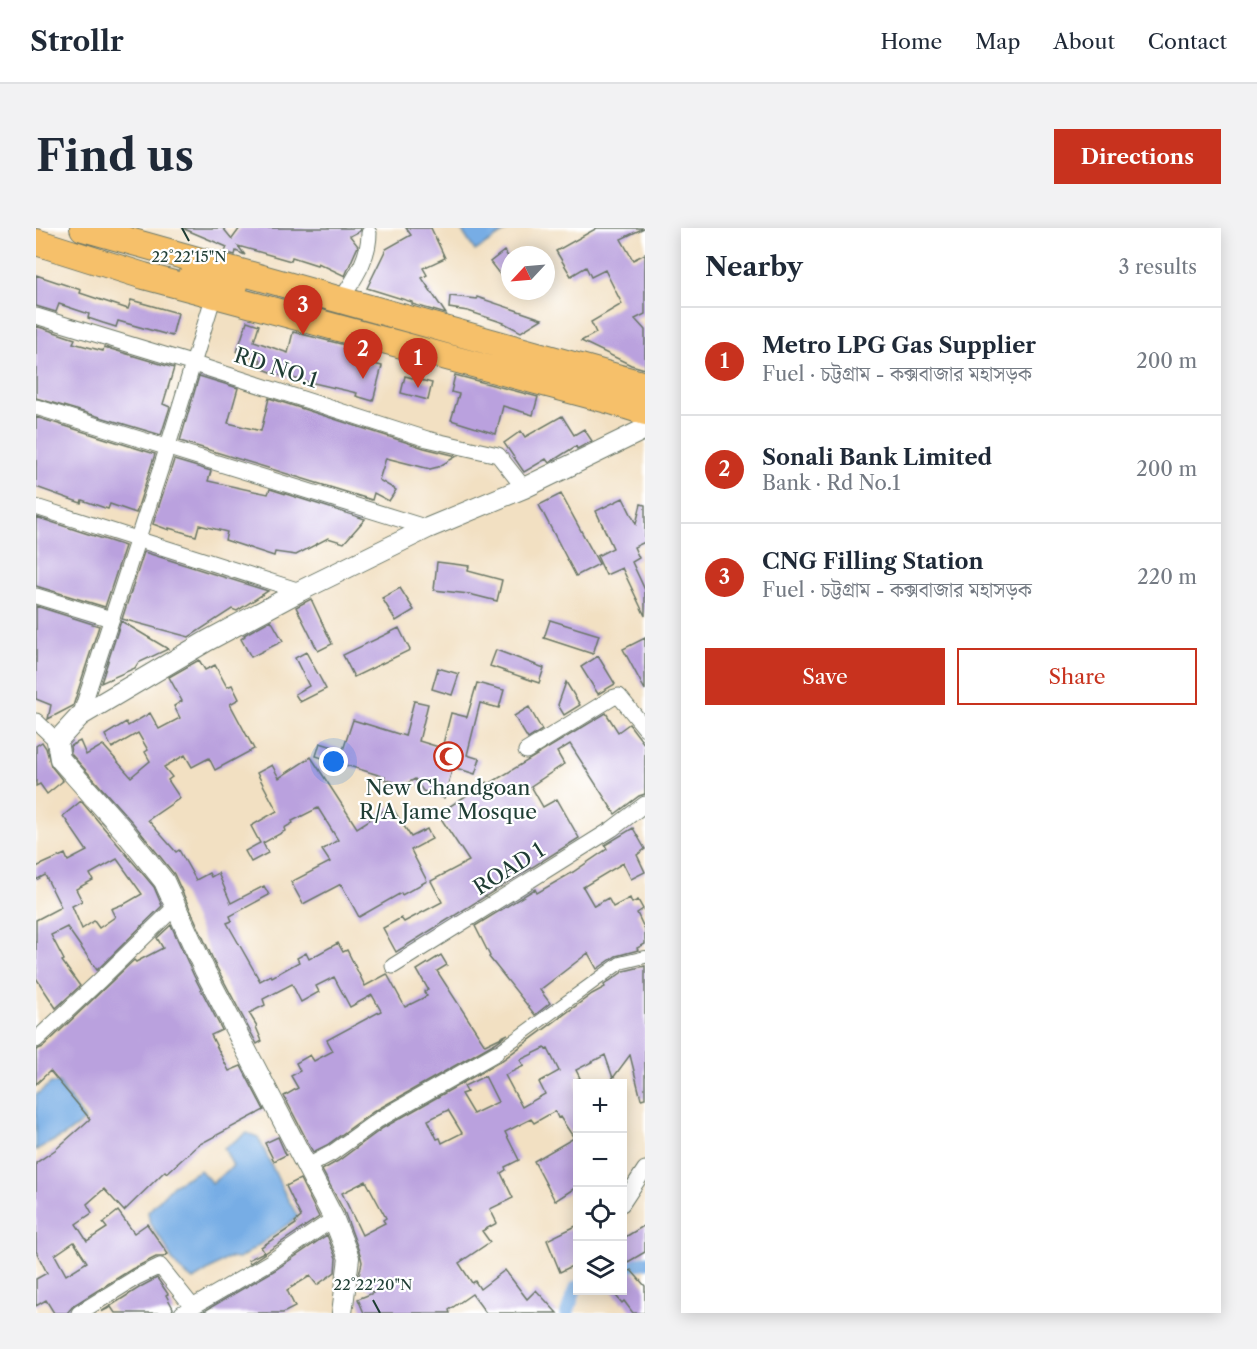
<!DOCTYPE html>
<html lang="en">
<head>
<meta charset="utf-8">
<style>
	:root { --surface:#fff; --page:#f2f2f3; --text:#1f2937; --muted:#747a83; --line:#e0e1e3; --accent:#c8321e }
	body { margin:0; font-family:"Libre Caslon Text","Noto Serif Bengali",serif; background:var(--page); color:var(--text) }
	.controls { position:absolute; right:18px; bottom:18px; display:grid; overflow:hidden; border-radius:0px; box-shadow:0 3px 15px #0003 }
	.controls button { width:54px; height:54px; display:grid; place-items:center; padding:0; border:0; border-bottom:2px solid var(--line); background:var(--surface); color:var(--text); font:30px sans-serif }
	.compass { position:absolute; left:465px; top:18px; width:54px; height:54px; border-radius:50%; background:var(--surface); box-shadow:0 3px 15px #0003; rotate:244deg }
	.you { position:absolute; left:298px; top:534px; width:21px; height:21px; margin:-15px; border:4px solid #fff; border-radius:50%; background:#1a73e8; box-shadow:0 0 0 9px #1a73e833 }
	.badge { display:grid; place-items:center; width:39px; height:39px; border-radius:50%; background:var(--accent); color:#fff; font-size:20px; font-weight:700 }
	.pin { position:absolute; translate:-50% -50px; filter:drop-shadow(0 2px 3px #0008) }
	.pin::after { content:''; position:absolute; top:32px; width:21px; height:18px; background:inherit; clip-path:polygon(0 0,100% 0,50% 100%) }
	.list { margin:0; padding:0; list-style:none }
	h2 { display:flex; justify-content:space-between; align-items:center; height:78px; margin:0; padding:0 24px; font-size:26px }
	h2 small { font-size:20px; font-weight:400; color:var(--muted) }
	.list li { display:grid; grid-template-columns:39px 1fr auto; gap:18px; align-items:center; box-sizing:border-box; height:108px; padding:0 24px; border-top:2px solid var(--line) }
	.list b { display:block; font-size:22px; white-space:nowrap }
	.list p { margin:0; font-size:20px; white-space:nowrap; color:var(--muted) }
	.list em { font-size:20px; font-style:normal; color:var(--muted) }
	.actions { display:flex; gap:12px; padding:18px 24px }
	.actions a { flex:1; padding:14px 0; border:2px solid var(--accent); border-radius:0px; text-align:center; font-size:21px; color:var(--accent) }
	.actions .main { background:var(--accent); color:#fff }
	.icon { flex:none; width:33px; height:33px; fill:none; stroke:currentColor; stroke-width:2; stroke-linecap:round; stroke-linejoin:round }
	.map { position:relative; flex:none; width:609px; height:1085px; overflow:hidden; border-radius:0px }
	header { display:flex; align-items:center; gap:36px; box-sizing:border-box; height:84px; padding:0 30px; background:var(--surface); border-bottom:2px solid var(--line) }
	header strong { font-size:28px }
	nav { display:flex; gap:33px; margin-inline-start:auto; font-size:21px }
	.intro { display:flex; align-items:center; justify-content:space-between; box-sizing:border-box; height:144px; padding:0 36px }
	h1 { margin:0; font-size:42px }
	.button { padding:15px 27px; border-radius:0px; background:var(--accent); color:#fff; font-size:21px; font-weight:700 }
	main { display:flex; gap:36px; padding:0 36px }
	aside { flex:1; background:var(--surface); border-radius:0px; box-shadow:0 3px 15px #0003 }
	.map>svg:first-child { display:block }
	.water { fill:#77ade5; stroke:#4b758c; stroke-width:1.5 }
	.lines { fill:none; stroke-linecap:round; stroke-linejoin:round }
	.canal { stroke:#77ade5; stroke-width:14 }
	.building { fill:#baa1de; fill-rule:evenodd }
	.pedestrian-casing { stroke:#697666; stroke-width:14 }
	.minor-casing { stroke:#697666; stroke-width:17 }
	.tertiary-casing { stroke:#697666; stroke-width:22 }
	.primary-casing { stroke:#697666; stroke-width:26 }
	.trunk-casing { stroke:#697666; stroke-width:28 }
	.pedestrian { stroke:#fff; stroke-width:12 }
	.minor { stroke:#fff; stroke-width:15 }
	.tertiary { stroke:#fff; stroke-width:20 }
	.primary { stroke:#f6c06b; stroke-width:24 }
	.trunk { stroke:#f6c06b; stroke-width:26 }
	.ticks { fill:none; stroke:#1f3d34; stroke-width:2 }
	.labels { text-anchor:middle; stroke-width:4.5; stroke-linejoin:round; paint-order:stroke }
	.street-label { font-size:21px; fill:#1f3d34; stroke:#fff }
	.poi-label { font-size:21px; fill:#1f3d34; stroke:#fff }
	.ticks-label { font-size:15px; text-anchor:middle; fill:#1f3d34; stroke:#fff; stroke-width:4.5; stroke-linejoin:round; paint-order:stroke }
</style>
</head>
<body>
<header>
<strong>Strollr</strong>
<nav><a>Home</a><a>Map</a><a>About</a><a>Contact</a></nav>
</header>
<div class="intro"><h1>Find us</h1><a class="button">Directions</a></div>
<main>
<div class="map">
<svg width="609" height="1085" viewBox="0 0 609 1085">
	<rect width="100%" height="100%" fill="#fff"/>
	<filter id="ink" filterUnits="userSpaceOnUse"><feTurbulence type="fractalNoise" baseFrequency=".0167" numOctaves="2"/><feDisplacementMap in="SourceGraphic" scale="12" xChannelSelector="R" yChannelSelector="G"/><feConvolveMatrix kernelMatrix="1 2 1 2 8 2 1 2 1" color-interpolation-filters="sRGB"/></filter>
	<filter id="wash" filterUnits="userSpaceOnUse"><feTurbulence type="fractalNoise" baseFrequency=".008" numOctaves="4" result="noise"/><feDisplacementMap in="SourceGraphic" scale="24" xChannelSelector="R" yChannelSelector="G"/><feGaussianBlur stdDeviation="1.35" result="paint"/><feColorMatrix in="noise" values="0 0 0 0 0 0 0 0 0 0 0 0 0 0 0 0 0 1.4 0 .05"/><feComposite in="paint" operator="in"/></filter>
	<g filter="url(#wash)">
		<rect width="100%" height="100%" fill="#f2e0c2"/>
		<path class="water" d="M 424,0 L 475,0 L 439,23 Z
			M 15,855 L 23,855 L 49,892 L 29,907 L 0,922 L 0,867 Z
			M 211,905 L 222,909 L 250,968 L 262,989 L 203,1031 L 192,1030 L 157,1052 L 144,1042 L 135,1030 L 128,1015 L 114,996 L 112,984 L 137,957 L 164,942 L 176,955 L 197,938 L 188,920 Z"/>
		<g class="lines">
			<path class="canal" d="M 586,1039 L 609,1034
				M 531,1085 L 539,1061 L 542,1059"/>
		</g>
		<g id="blocks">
			<path class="building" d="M 146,0 L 187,0 L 196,11 L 204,0 L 325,0 L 324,3 L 314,8 L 322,18 L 309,48 L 282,35 L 281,37 L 256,29 L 255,33 L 202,18 L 209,27 L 200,23 L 199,27 L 189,24 L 191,19 Z
				M 370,0 L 395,0 L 409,30 L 387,40 L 391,47 L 386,50 L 410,86 L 376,76 L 376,74 L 331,60 L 350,21 L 375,7 Z
				M 561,0 L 608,0 L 585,11 L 597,32 L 609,26 L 609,86 L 599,91 L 609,102 L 609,141 L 595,137 L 545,113 L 560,105 L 555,94 L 586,76 L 569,42 L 555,49 L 550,39 L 535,48 L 520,23 Z
				M 468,23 L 474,31 L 474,47 L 468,52 L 454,34 Z
				M 0,47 L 45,62 L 44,65 L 92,81 L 95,72 L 142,85 L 136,108 L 82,93 L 80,99 L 67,95 L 52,90 L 53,86 L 23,76 L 20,84 L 0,78 Z
				M 414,68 L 441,71 L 441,69 L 506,91 L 485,104 L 468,95 L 432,83 L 413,80 Z
				M 211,93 L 223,97 L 218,113 L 252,125 L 257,104 L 317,119 L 314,130 L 346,138 L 337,173 L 320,168 L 321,165 L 243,147 L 222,139 L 225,132 L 201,124 Z
				M 0,98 L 39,111 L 37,115 L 67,123 L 68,119 L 138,140 L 127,176 L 134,179 L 125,207 L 0,170 Z
				M 419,147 L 502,169 L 497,187 L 467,178 L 460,206 L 415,192 L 423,166 L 415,164 Z
				M 163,148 L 202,160 L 192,195 L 225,203 L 233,170 L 388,220 L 421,228 L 402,239 L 394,241 L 350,230 L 343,252 L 360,262 L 353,273 L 338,265 L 336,272 L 144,213 Z
				M 369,148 L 396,155 L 392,172 L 365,165 Z
				M 526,188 L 538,207 L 548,201 L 556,213 L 541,221 L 540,218 L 513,235 L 510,231 L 488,244 L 468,215 L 485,203 L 489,209 Z
				M 0,189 L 119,226 L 100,285 L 74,276 L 72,281 L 46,272 L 45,275 L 0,259 Z
				M 138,232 L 175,243 L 172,253 L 232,266 L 234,261 L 329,291 L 308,315 L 292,310 L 260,327 L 239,324 L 238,328 L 189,312 L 191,304 L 163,297 L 160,308 L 133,300 L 133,302 L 117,296 Z
				M 525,266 L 563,336 L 540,348 L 503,277 Z
				M 587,270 L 600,296 L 605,276 L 609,277 L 609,314 L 598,319 L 603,330 L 596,334 L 609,362 L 609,388 L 586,340 L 570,347 L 561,328 L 577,320 L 560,283 Z
				M 0,289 L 89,318 L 69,379 L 0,358 Z
				M 108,324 L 232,363 L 201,383 L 196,381 L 153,409 L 86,391 Z
				M 401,334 L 433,338 L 432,343 L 466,352 L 461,373 L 433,366 L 398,362 Z
				M 364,360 L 378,382 L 360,393 L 346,370 Z
				M 275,371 L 296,416 L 282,423 L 260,379 Z
				M 0,378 L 63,398 L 37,478 L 12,491 L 15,477 L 0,471 Z
				M 235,392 L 247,413 L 215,429 L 205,411 L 209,408 L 208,407 Z
				M 514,392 L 563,407 L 557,426 L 508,410 Z
				M 85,393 L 132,421 L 102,435 L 99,440 L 65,455 Z
				M 363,400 L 374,422 L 318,449 L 307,427 Z
				M 609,410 L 609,462 L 587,421 Z
				M 460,422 L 508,440 L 503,455 L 454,438 Z
				M 270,424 L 290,461 L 264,474 L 259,466 L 273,458 L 259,430 Z
				M 562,428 L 579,456 L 562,466 L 545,439 Z
				M 163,432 L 169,442 L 179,437 L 191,459 L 196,457 L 203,471 L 194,476 L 218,521 L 179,542 L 173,530 L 156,539 L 149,527 L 128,539 L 136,549 L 132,552 L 144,570 L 112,592 L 140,624 L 143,622 L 160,652 L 173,645 L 175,649 L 182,645 L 195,675 L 228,658 L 233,667 L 194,688 L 196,693 L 191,695 L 224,753 L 235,747 L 236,749 L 263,734 L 261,730 L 270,725 L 273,731 L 302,715 L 307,724 L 311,722 L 329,758 L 351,746 L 369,779 L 391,768 L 388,764 L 392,761 L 381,742 L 405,727 L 411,737 L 401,743 L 449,817 L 472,806 L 459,815 L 337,884 L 291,917 L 277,924 L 248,868 L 262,860 L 255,848 L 264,843 L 260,835 L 274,827 L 278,833 L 297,823 L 291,812 L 345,783 L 336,767 L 314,779 L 298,749 L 280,758 L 283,764 L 265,774 L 256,756 L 227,771 L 229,777 L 213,785 L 221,798 L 220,799 L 226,813 L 221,816 L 180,738 L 138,646 L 97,595 L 35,526 L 34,518 L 44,513 L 50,527 L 67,517 L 95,549 L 114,533 L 109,524 L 112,522 L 102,505 L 76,520 L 69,507 L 90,494 L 92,498 L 114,485 L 123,501 L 144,490 L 138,478 L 146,473 L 133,449 Z
				M 402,440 L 423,446 L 416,467 L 396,461 Z
				M 530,454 L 544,477 L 528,487 L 522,477 Z
				M 441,455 L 468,462 L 463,480 L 444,475 L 431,527 L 444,531 L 439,546 L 417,539 L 408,570 L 387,563 L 379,551 L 368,557 L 348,551 L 349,549 L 280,528 L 284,515 L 307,522 L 317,492 L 369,508 L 378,473 L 392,476 L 383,513 L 406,520 L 415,485 L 431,489 Z
				M 493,479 L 506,502 L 492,511 L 478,488 Z
				M 570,485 L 582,504 L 593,496 L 609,517 L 609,566 L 603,568 L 579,586 L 534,516 L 521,524 L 528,536 L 495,558 L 507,579 L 521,571 L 543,610 L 360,724 L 347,700 L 365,690 L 368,694 L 406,674 L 395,653 L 433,633 L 402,586 L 451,554 L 453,556 Z
				M 6,514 L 10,520 L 15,538 L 27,553 L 11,566 L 4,556 L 0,558 L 0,518 Z
				M 275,529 L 321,600 L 355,578 L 375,609 L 391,601 L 396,611 L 375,622 L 391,653 L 366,667 L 365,665 L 323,689 L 305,656 L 267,676 L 255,654 L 294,634 L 286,622 L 302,612 L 282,580 L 256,593 L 257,595 L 248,600 L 249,603 L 227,615 L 232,625 L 215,634 L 209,623 L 224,615 L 215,598 L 241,583 L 221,545 L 236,537 L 243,550 Z
				M 45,573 L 118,659 L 126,678 L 61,742 L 31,699 L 15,707 L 28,732 L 26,733 L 44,758 L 20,780 L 0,750 L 0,692 L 25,679 L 9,647 L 0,652 L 0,639 L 29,626 L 32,633 L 51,623 L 27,588 ZM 81,631 L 106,666 L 87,677 L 87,676 L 75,681 L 79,689 L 63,700 L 58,693 L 46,701 L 36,678 L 46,673 L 40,661 L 57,652 L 54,646 Z
				M 597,600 L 609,621 L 601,627 L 609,644 L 595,651 L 587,635 L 547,659 L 558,678 L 572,670 L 577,679 L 594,670 L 596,675 L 602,672 L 607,681 L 601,685 L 609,702 L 609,716 L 601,720 L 602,722 L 580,728 L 561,741 L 552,725 L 504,762 L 514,775 L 499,787 L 453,729 L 454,728 L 439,698 L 499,661 L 501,665 L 537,644 L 571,621 L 569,617 Z
				M 135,697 L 158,748 L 186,802 L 175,807 L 193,843 L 205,838 L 228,882 L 162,917 L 131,945 L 129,943 L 88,983 L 68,961 L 51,976 L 56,985 L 40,996 L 51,1013 L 71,1000 L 67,995 L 82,983 L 98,1005 L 111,996 L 132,1026 L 127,1029 L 120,1029 L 96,1041 L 38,1077 L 31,1085 L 18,1085 L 10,1072 L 0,1078 L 0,1051 L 11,1045 L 0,1023 L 0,935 L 19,922 L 54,891 L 14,843 L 0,856 L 0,822 L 7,819 L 98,732 L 100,734 L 127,720 L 121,710 ZM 38,1014 L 51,1034 L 30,1047 L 19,1027 Z
				M 609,738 L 609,870 L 605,871 L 594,827 L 577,850 L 569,827 L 540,842 L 544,850 L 541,851 L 542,958 L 519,973 L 498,933 L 538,910 L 524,889 L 522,890 L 519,883 L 498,895 L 495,891 L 469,904 L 483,932 L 469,939 L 470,942 L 465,945 L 477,970 L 454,981 L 461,995 L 446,1003 L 454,1014 L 423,1035 L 436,1055 L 439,1053 L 444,1061 L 469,1042 L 491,1071 L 500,1062 L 521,1085 L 450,1085 L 436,1066 L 413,1082 L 414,1085 L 328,1085 L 322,1071 L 337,1065 L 322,1052 L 326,1034 L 324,1026 L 308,983 L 286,942 L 302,933 L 347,900 L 465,833 L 556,766 L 569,759 L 568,757 L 588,743 ZM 509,820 L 510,822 L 512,821 L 523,843 L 503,854 L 509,866 L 486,879 L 469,847 L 488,838 L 484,832 ZM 449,848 L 462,874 L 437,886 L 425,866 L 431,864 L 428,858 ZM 412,882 L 426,905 L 406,915 L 404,910 L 401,911 L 392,892 ZM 330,953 L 350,990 L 347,992 L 349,995 L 326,1007 L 306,965 Z
				M 242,909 L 250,927 L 238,933 L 229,915 Z
				M 264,951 L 283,989 L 214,1035 L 212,1032 L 228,1024 L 225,1019 L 260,996 L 259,994 L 265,989 L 250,958 Z
				M 542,997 L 542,1035 L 524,1044 L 511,1012 Z
				M 609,997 L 609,1024 L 592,1034 L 586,1025 L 586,1011 Z
				M 291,1007 L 300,1030 L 299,1044 L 281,1057 L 274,1048 L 251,1062 L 259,1079 L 247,1085 L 165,1085 L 239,1042 Z
				M 595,1042 L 609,1058 L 609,1085 L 597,1085 L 588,1073 L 586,1075 L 575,1062 L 586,1062 L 586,1049 Z
				M 121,1050 L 132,1066 L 130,1067 L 137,1080 L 136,1085 L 79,1085 L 75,1079 L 65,1084 L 106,1058 Z"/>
		</g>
	</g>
	<g filter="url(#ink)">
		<use href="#blocks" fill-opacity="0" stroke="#697666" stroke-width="1.5"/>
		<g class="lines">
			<defs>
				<path id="pedestrian" d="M 460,825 L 584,735 L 609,729"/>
				<path id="minor" d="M 305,72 C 318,51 333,31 333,5
					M 0,88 L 158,136 L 391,211 L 462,227 L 488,260
					M 0,179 L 392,300
					M 0,279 L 264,363
					M 0,368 L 75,391
					M 44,488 L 131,221 L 178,67
					M 0,493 L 21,513
					M 490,523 L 576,470 L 583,468 L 609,500
					M 357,738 L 576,601 L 609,576
					M 0,812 L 63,753 L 139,679
					M 270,939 L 296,925 L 342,892 L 460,825
					M 586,976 L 609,941
					M 43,1085 L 101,1049 L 124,1038 L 156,1078
					M 146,1085 L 234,1034 L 293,994 L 297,989"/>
				<path id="tertiary" d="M 306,1085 L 313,1030 L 297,989 L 169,743 L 128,653 L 88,603 L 24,531 L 21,513 L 44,488 L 171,413 L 264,363 L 392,300 L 488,260 L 609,201"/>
				<path id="primary" d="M 151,52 L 200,57"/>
				<path id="trunk" d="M 47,0 L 609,157
					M 0,14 L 108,48 L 575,173 L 609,184"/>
			</defs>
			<use href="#pedestrian" class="pedestrian-casing"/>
			<use href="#minor" class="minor-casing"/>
			<use href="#tertiary" class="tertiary-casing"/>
			<use href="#primary" class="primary-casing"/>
			<use href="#trunk" class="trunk-casing"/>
			<use href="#pedestrian" class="pedestrian"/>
			<use href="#minor" class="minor"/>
			<use href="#tertiary" class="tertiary"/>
			<use href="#primary" class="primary"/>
			<use href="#trunk" class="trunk"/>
		</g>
	</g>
	<path class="ticks" d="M 146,0 L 153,13M 337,1072 L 344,1085"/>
	<defs>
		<symbol id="mosque-ring" viewBox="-11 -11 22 22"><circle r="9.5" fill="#fff" stroke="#c8321e" stroke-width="1.5"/><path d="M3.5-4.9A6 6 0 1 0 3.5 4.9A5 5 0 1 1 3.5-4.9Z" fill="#c8321e"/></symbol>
	</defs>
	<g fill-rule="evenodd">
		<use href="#mosque-ring" x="396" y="512" width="33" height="33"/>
	</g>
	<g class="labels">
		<g class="street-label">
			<text transform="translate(240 140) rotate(18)" y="7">RD NO.1</text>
			<text transform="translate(473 641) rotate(-32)" y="7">ROAD 1</text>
		</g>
		<g class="poi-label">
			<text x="412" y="567">New Chandgoan<tspan x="412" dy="24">R/A Jame Mosque</tspan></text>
		</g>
	</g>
	<g class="ticks-label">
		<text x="153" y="34">22°22'15"N</text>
		<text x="337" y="1062">22°22'20"N</text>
	</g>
</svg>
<div class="controls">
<button>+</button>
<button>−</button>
<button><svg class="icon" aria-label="locate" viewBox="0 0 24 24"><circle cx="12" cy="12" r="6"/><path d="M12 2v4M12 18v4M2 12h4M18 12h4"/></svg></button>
<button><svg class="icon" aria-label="layers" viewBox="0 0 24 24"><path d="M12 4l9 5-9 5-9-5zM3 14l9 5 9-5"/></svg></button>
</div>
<svg class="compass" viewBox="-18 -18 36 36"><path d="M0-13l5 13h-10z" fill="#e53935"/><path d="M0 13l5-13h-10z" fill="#747a83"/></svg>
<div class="you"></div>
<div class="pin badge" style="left:382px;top:160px">1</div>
<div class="pin badge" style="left:327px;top:151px">2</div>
<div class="pin badge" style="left:267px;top:107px">3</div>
</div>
<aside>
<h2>Nearby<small>3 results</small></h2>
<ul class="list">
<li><span class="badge">1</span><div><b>Metro LPG Gas Supplier</b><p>Fuel · চট্টগ্রাম - কক্সবাজার মহাসড়ক</p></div><em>200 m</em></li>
<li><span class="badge">2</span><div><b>Sonali Bank Limited</b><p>Bank · Rd No.1</p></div><em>200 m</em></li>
<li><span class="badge">3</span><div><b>CNG Filling Station</b><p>Fuel · চট্টগ্রাম - কক্সবাজার মহাসড়ক</p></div><em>220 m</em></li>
</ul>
<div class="actions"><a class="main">Save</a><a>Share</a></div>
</aside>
</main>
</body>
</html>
